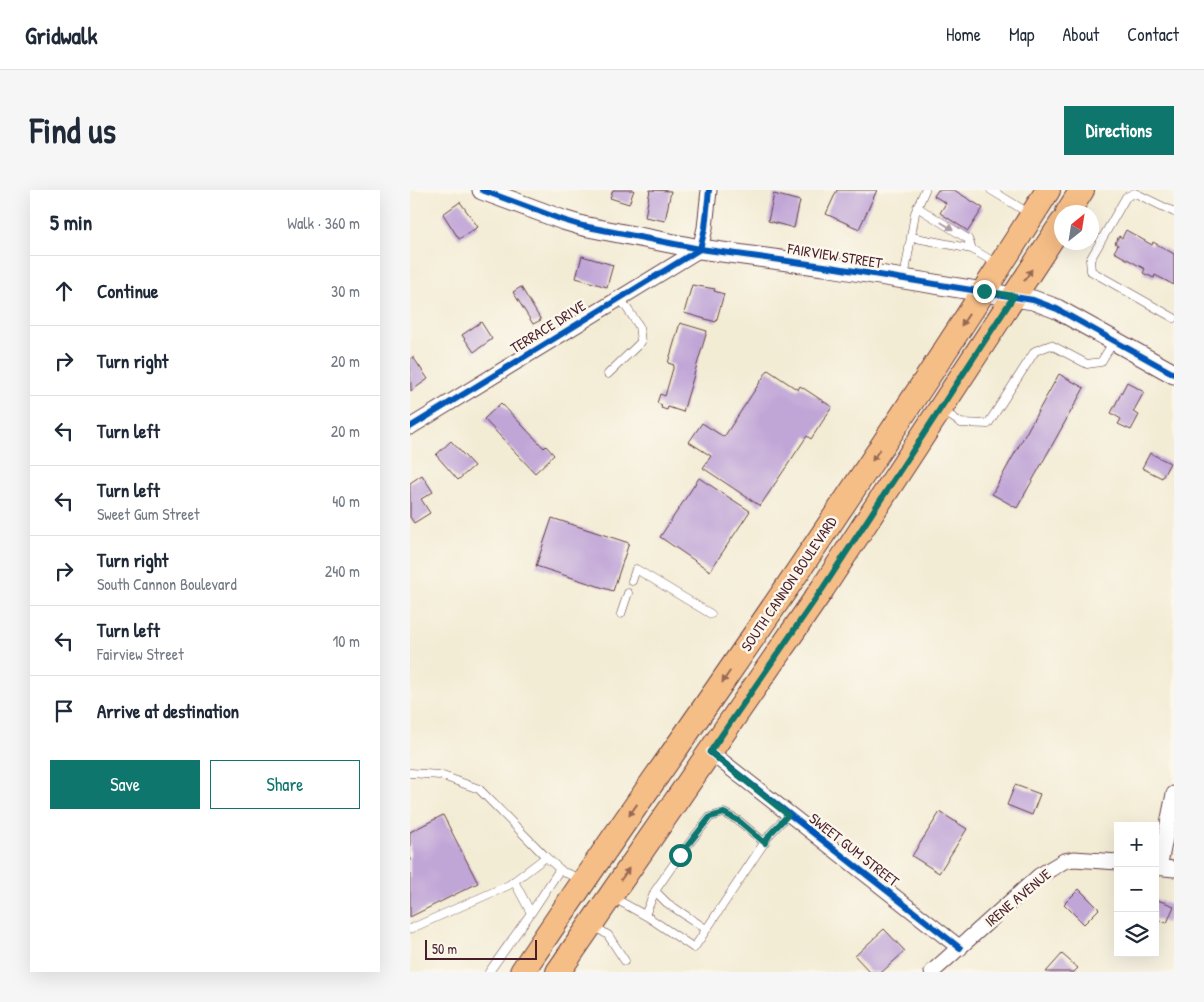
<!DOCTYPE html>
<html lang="en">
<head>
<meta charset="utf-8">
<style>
	:root { --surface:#fff; --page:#f6f6f7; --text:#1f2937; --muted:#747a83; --line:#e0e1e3; --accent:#0f766e }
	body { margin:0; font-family:"Patrick Hand",sans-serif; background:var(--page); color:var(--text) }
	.controls { position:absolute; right:15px; bottom:15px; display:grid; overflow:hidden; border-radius:0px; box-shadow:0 5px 20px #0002 }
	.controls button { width:45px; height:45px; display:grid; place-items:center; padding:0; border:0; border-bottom:1px solid var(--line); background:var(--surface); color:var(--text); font:25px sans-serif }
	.compass { position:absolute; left:644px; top:15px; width:45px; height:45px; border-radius:50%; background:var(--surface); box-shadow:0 5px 20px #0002; rotate:30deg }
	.scale { position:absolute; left:15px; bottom:12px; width:112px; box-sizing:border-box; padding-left:5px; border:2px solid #4a1f2b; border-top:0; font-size:14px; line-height:18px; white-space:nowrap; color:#4a1f2b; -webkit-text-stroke:4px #fbf7ec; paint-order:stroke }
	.stop { position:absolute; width:15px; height:15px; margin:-11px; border:4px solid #0f766e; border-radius:50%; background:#fff }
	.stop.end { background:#0f766e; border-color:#fff; box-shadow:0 1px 5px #0008 }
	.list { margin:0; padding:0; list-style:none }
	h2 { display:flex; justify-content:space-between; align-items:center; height:65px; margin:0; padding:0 20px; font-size:21px }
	h2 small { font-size:16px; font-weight:400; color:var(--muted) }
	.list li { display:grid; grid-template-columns:32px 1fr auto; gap:15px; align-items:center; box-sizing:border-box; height:70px; padding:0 20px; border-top:1px solid var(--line) }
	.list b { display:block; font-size:19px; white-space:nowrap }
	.list p { margin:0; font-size:16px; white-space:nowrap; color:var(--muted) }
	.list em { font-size:16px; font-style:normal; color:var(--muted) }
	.actions { display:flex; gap:10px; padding:15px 20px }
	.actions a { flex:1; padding:11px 0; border:1px solid var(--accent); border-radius:0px; text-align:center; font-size:18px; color:var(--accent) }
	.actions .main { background:var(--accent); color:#fff }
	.icon { flex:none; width:28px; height:28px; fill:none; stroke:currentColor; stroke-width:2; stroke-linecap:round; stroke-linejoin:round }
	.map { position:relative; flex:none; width:764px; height:782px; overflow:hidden; border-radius:0px }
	header { display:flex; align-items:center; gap:30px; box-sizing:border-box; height:70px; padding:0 25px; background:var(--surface); border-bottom:1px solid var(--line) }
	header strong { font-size:24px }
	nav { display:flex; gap:28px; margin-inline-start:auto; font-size:18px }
	.intro { display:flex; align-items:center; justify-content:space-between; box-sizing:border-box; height:120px; padding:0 30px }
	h1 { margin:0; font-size:35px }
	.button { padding:12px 22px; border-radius:0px; background:var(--accent); color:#fff; font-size:18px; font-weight:700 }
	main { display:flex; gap:30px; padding:0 30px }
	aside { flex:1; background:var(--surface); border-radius:0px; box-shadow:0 5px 20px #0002 }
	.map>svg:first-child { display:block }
	.building { fill:#c0a5d7 }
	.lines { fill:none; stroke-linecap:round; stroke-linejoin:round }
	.service-casing { stroke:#633e44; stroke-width:9 }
	.minor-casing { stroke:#633e44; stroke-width:17 }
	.tertiary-casing { stroke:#633e44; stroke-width:21 }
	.primary-casing { stroke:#633e44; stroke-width:26 }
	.service { stroke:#fff; stroke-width:8 }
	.minor { stroke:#fff; stroke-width:15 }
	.tertiary { stroke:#fff; stroke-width:19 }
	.primary { stroke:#f6be87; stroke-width:24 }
	.cycleway-casing { stroke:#fbf7ec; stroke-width:9 }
	.cycleway { stroke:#0057b8; stroke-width:6 }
	.oneway { fill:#ae9aa0 }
	.oneway2 { fill:#976754 }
	.route { stroke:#0f766e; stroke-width:6 }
	.labels { text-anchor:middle; stroke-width:5; stroke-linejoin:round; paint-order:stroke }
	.street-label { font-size:15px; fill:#4a1f2b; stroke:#fbf7ec }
</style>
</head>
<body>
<header>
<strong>Gridwalk</strong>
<nav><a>Home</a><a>Map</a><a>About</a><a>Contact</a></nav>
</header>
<div class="intro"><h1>Find us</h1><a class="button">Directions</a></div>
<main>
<aside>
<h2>5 min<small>Walk · 360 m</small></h2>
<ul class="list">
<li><svg class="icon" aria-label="ahead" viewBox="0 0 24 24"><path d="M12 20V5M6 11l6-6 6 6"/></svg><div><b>Continue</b></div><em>30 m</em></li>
<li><svg class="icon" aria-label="right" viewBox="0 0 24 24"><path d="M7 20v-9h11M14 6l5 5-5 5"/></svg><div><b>Turn right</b></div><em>20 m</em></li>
<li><svg class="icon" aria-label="left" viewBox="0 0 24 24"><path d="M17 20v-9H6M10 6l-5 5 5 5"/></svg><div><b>Turn left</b></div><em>20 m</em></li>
<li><svg class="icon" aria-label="left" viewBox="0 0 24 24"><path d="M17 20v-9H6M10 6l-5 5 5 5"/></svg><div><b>Turn left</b><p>Sweet Gum Street</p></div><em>40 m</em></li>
<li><svg class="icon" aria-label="right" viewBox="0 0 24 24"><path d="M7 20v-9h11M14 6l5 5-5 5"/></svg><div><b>Turn right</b><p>South Cannon Boulevard</p></div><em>240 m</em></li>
<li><svg class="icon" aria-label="left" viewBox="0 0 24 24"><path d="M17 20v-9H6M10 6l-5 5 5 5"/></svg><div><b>Turn left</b><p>Fairview Street</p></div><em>10 m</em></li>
<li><svg class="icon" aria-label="arrive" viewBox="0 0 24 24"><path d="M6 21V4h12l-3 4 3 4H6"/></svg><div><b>Arrive at destination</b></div></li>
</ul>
<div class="actions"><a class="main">Save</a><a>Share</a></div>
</aside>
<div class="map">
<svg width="764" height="782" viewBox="0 0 764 782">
	<rect width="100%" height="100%" fill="#fbf7ec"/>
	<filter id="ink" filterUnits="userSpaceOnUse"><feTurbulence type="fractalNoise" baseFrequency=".02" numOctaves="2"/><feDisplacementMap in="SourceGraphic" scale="10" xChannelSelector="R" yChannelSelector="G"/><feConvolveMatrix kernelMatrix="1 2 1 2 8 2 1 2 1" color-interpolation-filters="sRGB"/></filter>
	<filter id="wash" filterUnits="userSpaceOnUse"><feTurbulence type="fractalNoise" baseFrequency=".0096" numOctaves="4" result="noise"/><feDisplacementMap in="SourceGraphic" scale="20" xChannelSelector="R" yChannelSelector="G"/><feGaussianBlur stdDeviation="1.12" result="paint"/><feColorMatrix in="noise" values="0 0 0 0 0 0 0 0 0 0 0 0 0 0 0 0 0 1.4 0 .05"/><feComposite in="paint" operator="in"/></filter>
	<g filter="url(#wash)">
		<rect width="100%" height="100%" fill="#f3ecd5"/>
		<g id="blocks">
			<path class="building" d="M 203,0 L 224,0 L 219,14 L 200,8 Z
				M 240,0 L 261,1 L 255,31 L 235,27 Z
				M 427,0 L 467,0 L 449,39 L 416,24 Z
				M 528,0 L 544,0 L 573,18 L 558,41 L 530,23 L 536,13 L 524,6 Z
				M 364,4 L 390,11 L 384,38 L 358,31 Z
				M 50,12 L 68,37 L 49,49 L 33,24 Z
				M 716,40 L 742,55 L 743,52 L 764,64 L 764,95 L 745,85 L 744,88 L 733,83 L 735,79 L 704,62 L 708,55 L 705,53 L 709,46 L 712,48 Z
				M 172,66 L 203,75 L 197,97 L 166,88 Z
				M 282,95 L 305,99 L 304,101 L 314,104 L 306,132 L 274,123 Z
				M 111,97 L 131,130 L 123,134 L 103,102 Z
				M 71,132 L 82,149 L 64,162 L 52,145 Z
				M 270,133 L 297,141 L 273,222 L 258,217 L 257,220 L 251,218 L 252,215 L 247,213 L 250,204 L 255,206 L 264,175 L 258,173 Z
				M 3,167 L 18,189 L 1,201 L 0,169 Z
				M 358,180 L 388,200 L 390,196 L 422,217 L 401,249 L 397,246 L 350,316 L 293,278 L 301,266 L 279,252 L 292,233 L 314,247 Z
				M 649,184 L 674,198 L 607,318 L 582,304 Z
				M 717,192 L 734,202 L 723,222 L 729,225 L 721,240 L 708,234 L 711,229 L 701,223 Z
				M 91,213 L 134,258 L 136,256 L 144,265 L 125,283 L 74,229 Z
				M 41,251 L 64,276 L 48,290 L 26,265 Z
				M 740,263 L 760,273 L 752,288 L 732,278 Z
				M 12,285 L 23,302 L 11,309 L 20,323 L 4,333 L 0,327 L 0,293 Z
				M 289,288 L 340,321 L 300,381 L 250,347 Z
				M 142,328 L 219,353 L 203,401 L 126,376 Z
				M 605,595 L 630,604 L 622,625 L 597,615 Z
				M 530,622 L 557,639 L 529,683 L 502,666 Z
				M 33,625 L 68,693 L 0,727 L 0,642 Z
				M 669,699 L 689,719 L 674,734 L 654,714 Z
				M 745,709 L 764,716 L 757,733 L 745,729 Z
				M 474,739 L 495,761 L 472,782 L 460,782 L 445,766 Z
				M 652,764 L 668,778 L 664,782 L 636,782 Z"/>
		</g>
	</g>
	<g filter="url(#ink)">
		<use href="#blocks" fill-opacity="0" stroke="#633e44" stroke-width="1"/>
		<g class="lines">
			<defs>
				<path id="service" d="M 581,0 L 620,24
					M 507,17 L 558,49 L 562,59
					M 764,22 L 725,3 L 716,7 L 680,70 L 681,81 L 764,128
					M 501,47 L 562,59 L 589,75
					M 494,89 L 505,23 L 515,0
					M 198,184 L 231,152 L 229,136 L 210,108
					M 532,220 L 551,233 L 578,234 L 625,161 L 641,155 L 677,174 L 691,172 L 704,151
					M 222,391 L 226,379 L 301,424
					M 211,424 L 218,403
					M 0,583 L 30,585 L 69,599 L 136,667 L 153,682 L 172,689
					M 245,701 L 257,713 L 296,739
					M 204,708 L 238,727 L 284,758 L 360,644 L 378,625
					M 121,723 L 150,679
					M 235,725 L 245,701 L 270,665 L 300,627 L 314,623 L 329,631 L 355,653
					M 184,736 L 198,745 L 215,771
					M 0,739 L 99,695 L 136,667
					M 79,782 L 121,723 L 104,691"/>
				<path id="minor" d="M 0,237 L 290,59 L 295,38 L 299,0
					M 300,562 L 550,758
					M 745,677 L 764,679
					M 749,678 L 764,604
					M 522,782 L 629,686 L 654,671 L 664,669 L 708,672"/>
				<path id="tertiary" d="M 72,0 L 153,30 L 173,36 L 290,59 L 414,76 L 623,110 L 647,119 L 764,184"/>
				<path id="primary" d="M 658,22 L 672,0
					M 112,782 C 176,686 243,592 308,498 C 421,334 532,169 638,0
					M 148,782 L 413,398 L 652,33"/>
			</defs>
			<use href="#service" class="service-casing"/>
			<use href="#minor" class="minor-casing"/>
			<use href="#tertiary" class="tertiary-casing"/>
			<use href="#primary" class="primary-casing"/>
			<use href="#service" class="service"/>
			<use href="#minor" class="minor"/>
			<use href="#tertiary" class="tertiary"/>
			<use href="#primary" class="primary"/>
			<defs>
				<path id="cycleway" d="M 72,0 L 153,30 L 173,36 L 290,59 L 414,76 L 623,110 L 647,119 L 764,184
					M 0,237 L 290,59 L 295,38 L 299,0
					M 300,562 L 550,758"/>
			</defs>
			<use href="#cycleway" class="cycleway-casing"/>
			<use href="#cycleway" class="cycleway"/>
		</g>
		<defs><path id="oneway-solid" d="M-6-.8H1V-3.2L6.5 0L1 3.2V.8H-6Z" transform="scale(1.25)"/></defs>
		<use class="oneway" href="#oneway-solid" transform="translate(537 36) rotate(32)"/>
		<g class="oneway2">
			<use href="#oneway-solid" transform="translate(618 85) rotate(-57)"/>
			<use href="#oneway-solid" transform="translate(555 130) rotate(123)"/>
			<use href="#oneway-solid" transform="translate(466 265) rotate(124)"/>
			<use href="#oneway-solid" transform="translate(316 487) rotate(124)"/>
			<use href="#oneway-solid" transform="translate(223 620) rotate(125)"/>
			<use href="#oneway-solid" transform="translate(215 684) rotate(-55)"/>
		</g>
	</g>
	<g class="lines" filter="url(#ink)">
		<path class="route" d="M 270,665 L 300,627 L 314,623 L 329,631 L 355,653 L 360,644 L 378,625 L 300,562 L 413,398 L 604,106 L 574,101"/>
	</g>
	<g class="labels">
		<g class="street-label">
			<text transform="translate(425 66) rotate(9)" y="5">FAIRVIEW STREET</text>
			<text transform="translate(138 137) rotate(-32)" y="5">TERRACE DRIVE</text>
			<text transform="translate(379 394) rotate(-56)" y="5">SOUTH CANNON BOULEVARD</text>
			<text transform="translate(444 660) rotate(38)" y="5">SWEET GUM STREET</text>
			<text transform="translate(608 708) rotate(-40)" y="5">IRENE AVENUE</text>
		</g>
	</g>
</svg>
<div class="controls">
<button>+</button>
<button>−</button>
<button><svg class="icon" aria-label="layers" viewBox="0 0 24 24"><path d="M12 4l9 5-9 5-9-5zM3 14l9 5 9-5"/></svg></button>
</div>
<svg class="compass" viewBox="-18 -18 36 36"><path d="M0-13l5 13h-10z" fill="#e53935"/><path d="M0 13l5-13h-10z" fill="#747a83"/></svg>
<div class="scale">50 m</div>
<div class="stop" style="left:270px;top:665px"></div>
<div class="stop end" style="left:574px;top:101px"></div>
</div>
</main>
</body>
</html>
